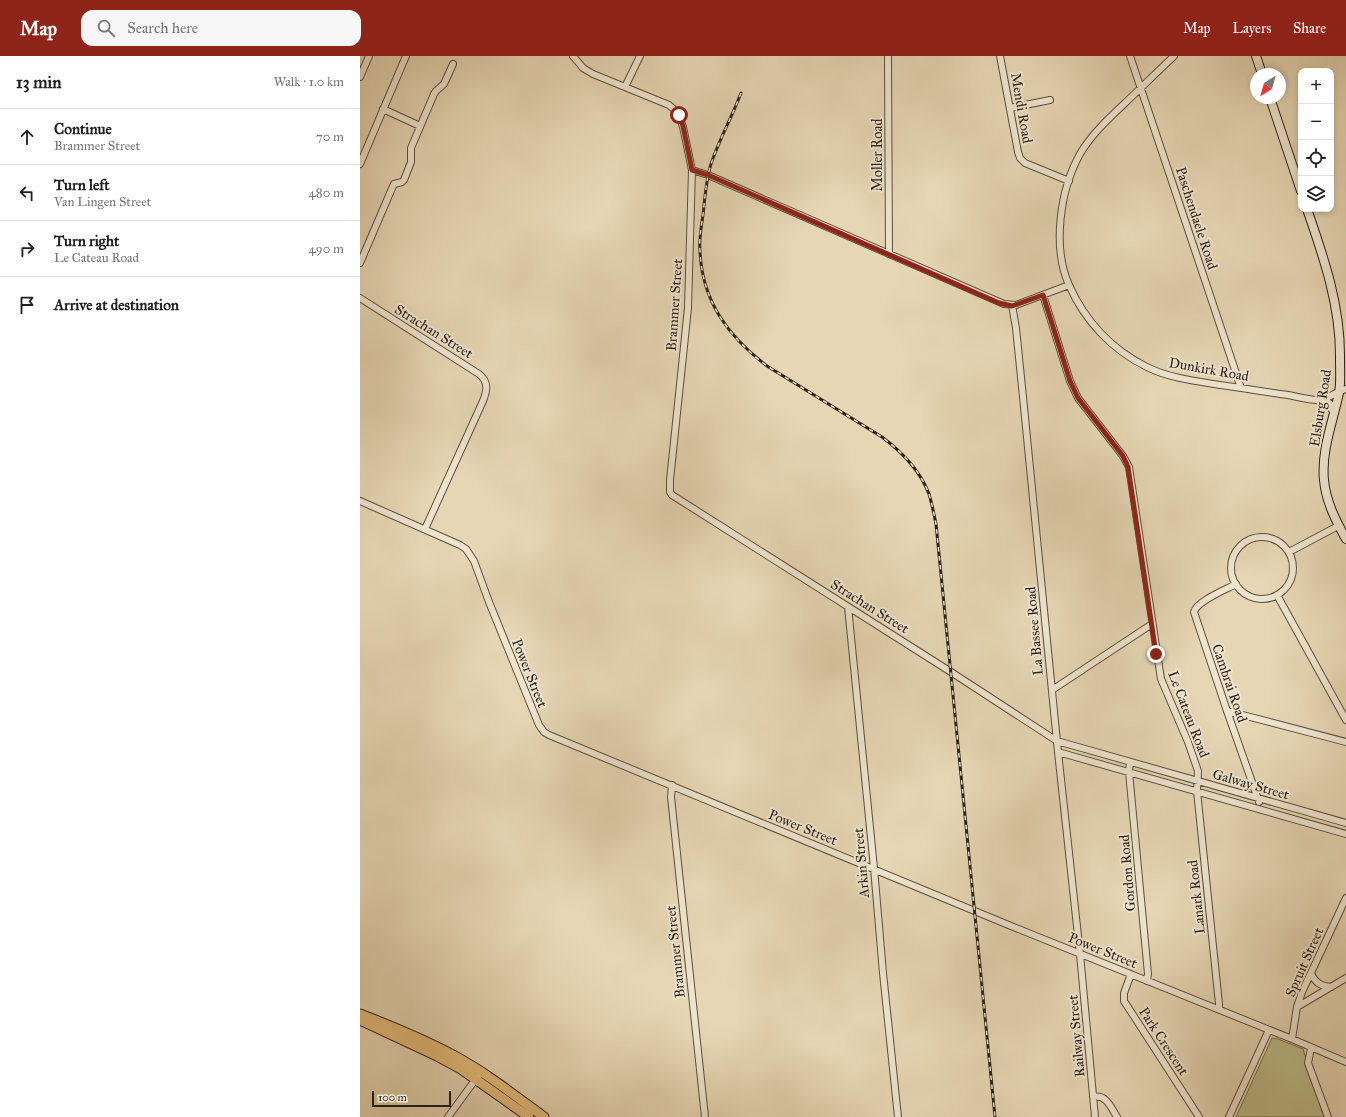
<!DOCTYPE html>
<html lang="en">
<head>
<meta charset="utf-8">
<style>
	:root { --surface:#fff; --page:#f6f6f6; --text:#202124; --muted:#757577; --line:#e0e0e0; --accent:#8f2418 }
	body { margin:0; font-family:"IM FELL Great Primer",serif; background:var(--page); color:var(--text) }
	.controls { position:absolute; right:12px; top:12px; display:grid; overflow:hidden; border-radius:8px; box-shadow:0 2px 6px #0003 }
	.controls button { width:36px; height:36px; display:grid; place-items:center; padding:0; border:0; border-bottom:1px solid var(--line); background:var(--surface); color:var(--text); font:20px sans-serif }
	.compass { position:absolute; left:890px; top:12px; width:36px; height:36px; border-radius:50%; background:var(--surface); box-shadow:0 2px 6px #0003; rotate:217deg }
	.scale { position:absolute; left:12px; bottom:10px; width:79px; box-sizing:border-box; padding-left:4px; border:2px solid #2c2218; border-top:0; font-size:11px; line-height:14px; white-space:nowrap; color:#2c2218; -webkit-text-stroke:3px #efe4ce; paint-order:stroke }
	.stop { position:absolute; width:12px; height:12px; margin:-9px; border:3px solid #8f2418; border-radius:50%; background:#fff }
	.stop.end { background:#8f2418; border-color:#fff; box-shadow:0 1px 4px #0008 }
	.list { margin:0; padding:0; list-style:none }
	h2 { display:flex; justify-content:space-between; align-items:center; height:52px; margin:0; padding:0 16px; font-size:17px }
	h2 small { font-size:13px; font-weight:400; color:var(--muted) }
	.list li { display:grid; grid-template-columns:26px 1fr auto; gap:12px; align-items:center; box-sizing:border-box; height:56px; padding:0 16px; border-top:1px solid var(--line) }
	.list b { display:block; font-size:15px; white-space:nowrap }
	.list p { margin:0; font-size:13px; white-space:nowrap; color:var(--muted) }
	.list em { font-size:13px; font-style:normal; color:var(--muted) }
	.icon { flex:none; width:22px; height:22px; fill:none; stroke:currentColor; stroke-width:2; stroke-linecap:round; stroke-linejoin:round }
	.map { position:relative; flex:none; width:986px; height:1061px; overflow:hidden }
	header { display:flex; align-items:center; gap:24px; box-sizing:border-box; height:56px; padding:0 20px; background:var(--accent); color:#fff }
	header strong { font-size:19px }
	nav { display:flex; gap:22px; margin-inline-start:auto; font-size:14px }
	.search { width:280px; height:36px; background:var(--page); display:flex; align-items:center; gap:10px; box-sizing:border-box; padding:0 14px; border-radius:12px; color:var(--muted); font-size:15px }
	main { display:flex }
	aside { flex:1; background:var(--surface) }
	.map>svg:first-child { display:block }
	.green { fill:#bcbc89; stroke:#746f50 }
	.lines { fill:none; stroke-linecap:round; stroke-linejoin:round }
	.street-casing { stroke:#5a4f3f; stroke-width:8 }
	.secondary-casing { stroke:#2c2218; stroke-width:10 }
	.primary-casing { stroke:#2c2218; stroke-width:11 }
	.street { stroke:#efe4ce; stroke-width:6 }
	.secondary { stroke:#efe4ce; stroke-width:8 }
	.primary { stroke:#e3bb7a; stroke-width:9 }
	.rail-casing { stroke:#2c2218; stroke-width:3 }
	.rail { stroke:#efe4ce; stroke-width:1.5; stroke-dasharray:4.5; stroke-linecap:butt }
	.route { stroke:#8f2418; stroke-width:5 }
	.labels { text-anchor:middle; stroke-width:4; stroke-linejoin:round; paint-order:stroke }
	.street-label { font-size:14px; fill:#2c2218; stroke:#efe4ce }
</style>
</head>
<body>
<header>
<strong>Map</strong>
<div class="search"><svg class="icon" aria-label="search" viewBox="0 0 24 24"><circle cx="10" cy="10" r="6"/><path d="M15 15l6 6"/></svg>Search here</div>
<nav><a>Map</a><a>Layers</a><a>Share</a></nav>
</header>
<main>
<aside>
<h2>13 min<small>Walk · 1.0 km</small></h2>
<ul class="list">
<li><svg class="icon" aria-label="ahead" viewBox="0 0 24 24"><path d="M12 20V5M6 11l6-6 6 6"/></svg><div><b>Continue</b><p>Brammer Street</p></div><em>70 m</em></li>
<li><svg class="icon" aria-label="left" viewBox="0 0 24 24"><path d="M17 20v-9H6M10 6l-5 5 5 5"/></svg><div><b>Turn left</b><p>Van Lingen Street</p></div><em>480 m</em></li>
<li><svg class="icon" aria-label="right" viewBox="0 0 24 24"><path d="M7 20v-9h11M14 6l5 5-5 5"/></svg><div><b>Turn right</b><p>Le Cateau Road</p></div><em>490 m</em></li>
<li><svg class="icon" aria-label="arrive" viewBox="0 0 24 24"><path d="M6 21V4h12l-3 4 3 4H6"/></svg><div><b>Arrive at destination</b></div></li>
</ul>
</aside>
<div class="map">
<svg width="986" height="1061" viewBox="0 0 986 1061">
	<rect width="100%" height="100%" fill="#e6d6b4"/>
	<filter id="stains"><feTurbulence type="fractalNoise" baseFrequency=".005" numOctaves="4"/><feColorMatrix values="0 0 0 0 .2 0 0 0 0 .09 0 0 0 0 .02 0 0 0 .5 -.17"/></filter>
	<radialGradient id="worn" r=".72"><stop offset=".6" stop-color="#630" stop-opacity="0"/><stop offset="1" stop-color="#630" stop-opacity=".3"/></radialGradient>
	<path class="green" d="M 912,982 L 918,983 L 943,993 L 964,1061 L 876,1061 Z"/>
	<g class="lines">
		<defs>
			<path id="street" d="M 213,0 L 223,12 L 233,18 L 309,49 L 316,55 L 319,59 L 323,71 L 332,114 L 328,252 L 310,424 L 310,436 L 312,439 L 591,616 L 697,685 L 986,767
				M 528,0 L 529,198
				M 640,0 L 658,96 L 660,102 L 665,107 L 709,125
				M 770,0 L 881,332
				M 814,0 C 797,16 781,32 764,48 C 748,63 731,79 720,98 C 700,134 692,191 709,229 C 725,265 752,294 787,311 C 809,322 835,325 860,329 C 883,332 905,336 928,339 C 938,341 949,344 958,344 C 967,344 977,335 986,333
				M 0,21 L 9,0
				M 265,31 L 280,0
				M 650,52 L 690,44
				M 23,53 L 60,70
				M 0,108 L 46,0
				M 332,114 L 348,119 L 644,248 L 656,249 L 709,229
				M 0,207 L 33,130 L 34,128 L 42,126 L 44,124 L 51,106 L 51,92 L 74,38 L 76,35 L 84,28 L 93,8
				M 683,239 L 710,325 L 718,342 L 763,400 L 769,411 L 801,623 L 828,686 L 838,715 L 837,735 L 859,948 L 859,953
				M 0,242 L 119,318 C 129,326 127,335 123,345 L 65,473
				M 652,249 L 656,272 L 663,341 L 698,696 L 720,898 L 735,1061
				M 0,445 L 100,489 L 106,493 L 114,505 L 129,546 L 179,669 L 184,676 L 189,679 L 651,870 L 932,983 L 986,1006
				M871 512a31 31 0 1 1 62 0a31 31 0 1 1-62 0Z
				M 929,496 L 978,470
				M 876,528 C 865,534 837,545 834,556 L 867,655 L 899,746
				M 917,539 L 986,664
				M 488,551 L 514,812 L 523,917 L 538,1061
				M 692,634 L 792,568
				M 867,655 L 986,686
				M 698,696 L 986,778
				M 770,706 L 769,716 L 788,918 L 787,925
				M 312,729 L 311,741 L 345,1061
				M 951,917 C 955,927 961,930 971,931
				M 771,918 L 764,937 L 764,945 L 839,1061
				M 937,951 L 986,922
				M 932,983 L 937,951 L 942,936 L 986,842
				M 951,992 L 948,1007 L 968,1061
				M 733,1041 C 747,1038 751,1052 757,1061
				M 88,1061 L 118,1020
				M 869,1061 L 909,974"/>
			<path id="secondary" d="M 896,0 L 902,18
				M 910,42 L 941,135
				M 947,153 C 964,202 981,251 980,304 C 980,315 981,327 979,337 C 973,365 961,395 964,424 C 966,446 976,465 986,483
				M 959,344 C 967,346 972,348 974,356"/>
			<path id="primary" d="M 0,958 C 31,970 63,983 93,999 C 125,1016 154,1039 184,1061
				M 0,964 L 77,1000 L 101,1013 L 169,1061"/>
		</defs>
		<use href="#street" class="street-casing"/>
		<use href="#secondary" class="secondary-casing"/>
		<use href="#primary" class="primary-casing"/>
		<use href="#street" class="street"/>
		<use href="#secondary" class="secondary"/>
		<use href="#primary" class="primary"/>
		<defs>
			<path id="rail" d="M 381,37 C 372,61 359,84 351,108 C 346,124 345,141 343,159 C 341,171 339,183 340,195 C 342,246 369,281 407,310 L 522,381 C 542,396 560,414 569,438 C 572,448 574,458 576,468 L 635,1061"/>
		</defs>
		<use href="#rail" class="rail-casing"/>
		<use href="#rail" class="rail"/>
	</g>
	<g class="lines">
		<path class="route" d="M 319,59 L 323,70 L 332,114 L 348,119 L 639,247 L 652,250 L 683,239 L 710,325 L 718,342 L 763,400 L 768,411 L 796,598"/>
	</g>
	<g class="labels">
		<g class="street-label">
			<text transform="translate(662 52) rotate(80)" y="5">Mendi Road</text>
			<text transform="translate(517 99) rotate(-90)" y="5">Moller Road</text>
			<text transform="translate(837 162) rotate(72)" y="5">Paschendaele Road</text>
			<text transform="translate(314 249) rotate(-86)" y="5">Brammer Street</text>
			<text transform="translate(74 275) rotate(32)" y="5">Strachan Street</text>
			<text transform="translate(849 313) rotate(10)" y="5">Dunkirk Road</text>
			<text transform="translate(960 352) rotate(-81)" y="5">Elsburg Road</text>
			<text transform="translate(510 550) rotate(32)" y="5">Strachan Street</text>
			<text transform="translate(674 575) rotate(-95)" y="5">La Bassee Road</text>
			<text transform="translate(170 617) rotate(68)" y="5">Power Street</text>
			<text transform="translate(870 627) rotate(71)" y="5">Cambrai Road</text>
			<text transform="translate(829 658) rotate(69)" y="5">Le Cateau Road</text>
			<text transform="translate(891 728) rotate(16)" y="5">Galway Street</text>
			<text transform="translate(443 771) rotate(22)" y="5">Power Street</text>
			<text transform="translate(501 807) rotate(-95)" y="5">Arkin Street</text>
			<text transform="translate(767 817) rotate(-95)" y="5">Gordon Road</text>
			<text transform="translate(836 841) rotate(-96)" y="5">Lanark Road</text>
			<text transform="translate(743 894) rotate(22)" y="5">Power Street</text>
			<text transform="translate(315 896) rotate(-96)" y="5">Brammer Street</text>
			<text transform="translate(944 906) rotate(-66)" y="5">Spruit Street</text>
			<text transform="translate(716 980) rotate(-95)" y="5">Railway Street</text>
			<text transform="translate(804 985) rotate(57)" y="5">Park Crescent</text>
		</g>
	</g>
	<rect width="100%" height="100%" filter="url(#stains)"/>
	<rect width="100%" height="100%" fill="url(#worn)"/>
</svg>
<div class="controls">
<button>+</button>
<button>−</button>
<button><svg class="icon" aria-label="locate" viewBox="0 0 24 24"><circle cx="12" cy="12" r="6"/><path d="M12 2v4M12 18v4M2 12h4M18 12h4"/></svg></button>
<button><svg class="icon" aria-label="layers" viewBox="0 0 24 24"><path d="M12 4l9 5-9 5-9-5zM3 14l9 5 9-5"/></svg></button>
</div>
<svg class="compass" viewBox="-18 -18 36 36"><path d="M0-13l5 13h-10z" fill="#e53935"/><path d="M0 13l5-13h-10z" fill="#757577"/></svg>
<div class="scale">100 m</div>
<div class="stop" style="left:319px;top:59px"></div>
<div class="stop end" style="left:796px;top:598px"></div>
</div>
</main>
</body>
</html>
